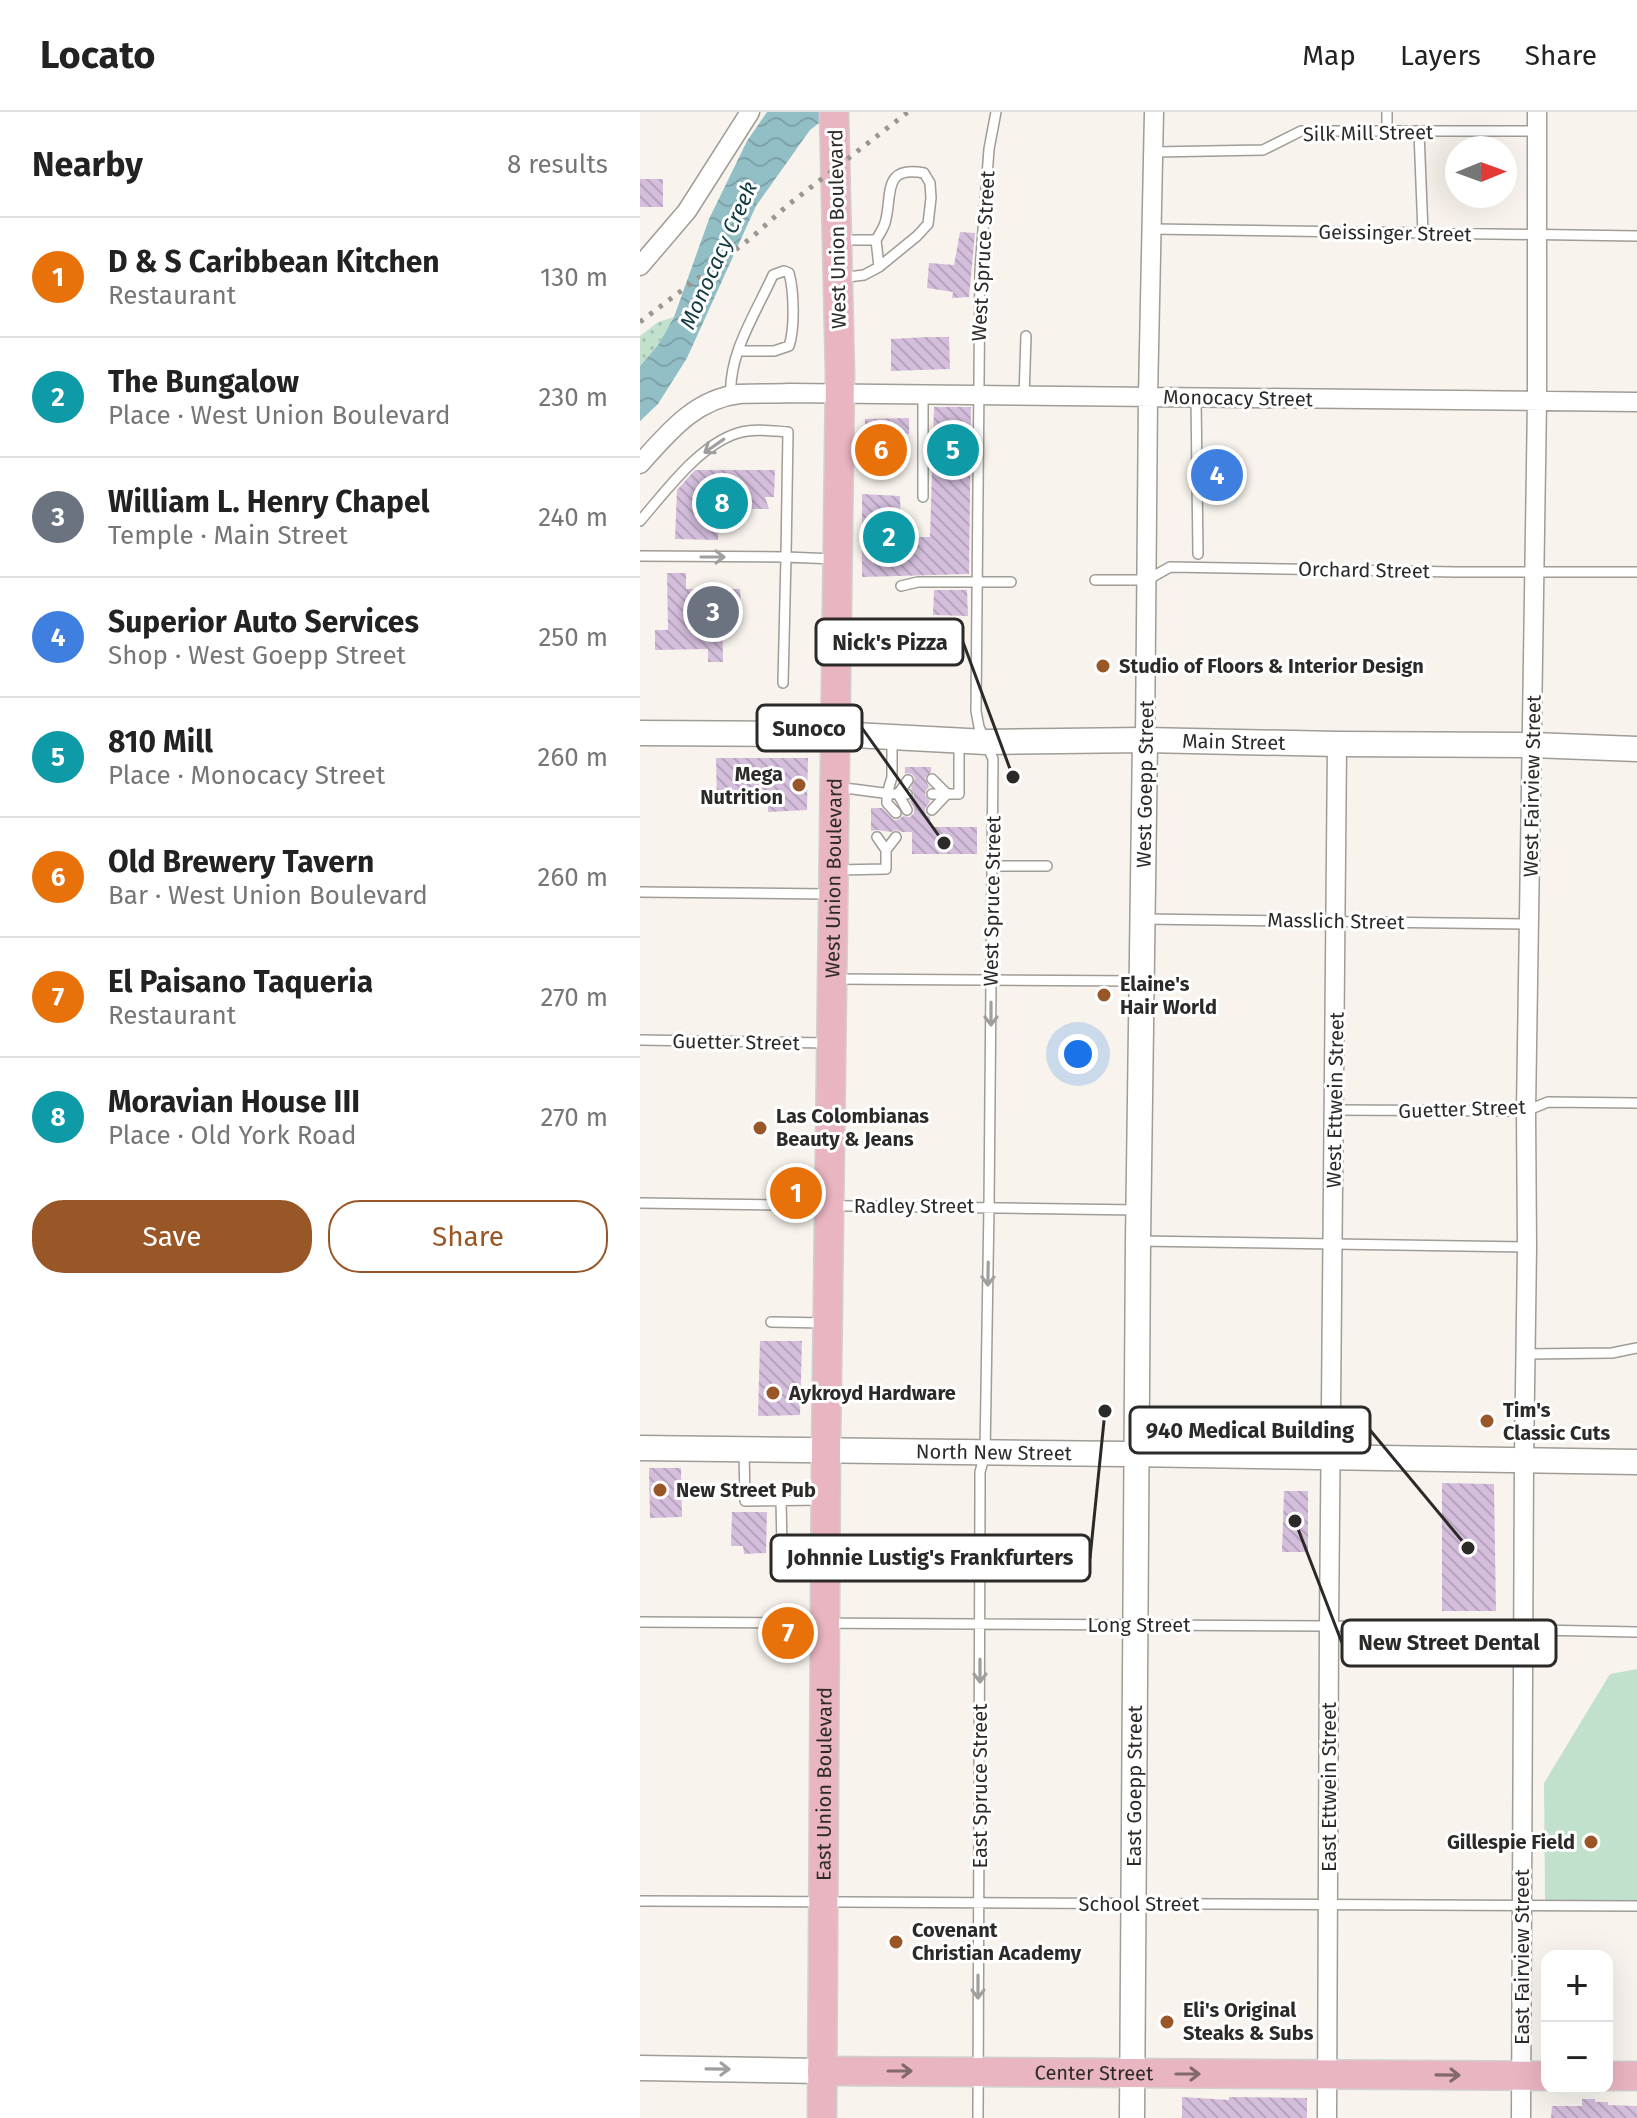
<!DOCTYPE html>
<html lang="en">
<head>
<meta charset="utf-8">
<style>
	:root { --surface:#fff; --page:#f2f2f2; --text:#222; --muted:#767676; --line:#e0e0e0; --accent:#995627 }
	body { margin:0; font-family:"Fira Sans",sans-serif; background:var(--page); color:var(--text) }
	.controls { position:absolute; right:24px; bottom:24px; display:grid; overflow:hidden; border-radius:16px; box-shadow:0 8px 32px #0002 }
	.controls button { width:72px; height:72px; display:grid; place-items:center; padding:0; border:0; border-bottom:2px solid var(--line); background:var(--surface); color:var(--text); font:40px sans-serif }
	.compass { position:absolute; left:805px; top:24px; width:72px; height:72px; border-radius:50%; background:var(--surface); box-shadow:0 8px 32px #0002; rotate:89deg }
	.you { position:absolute; left:438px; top:942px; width:28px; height:28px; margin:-20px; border:6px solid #fff; border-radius:50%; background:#1a73e8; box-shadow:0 0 0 12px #1a73e833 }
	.badge { display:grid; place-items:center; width:52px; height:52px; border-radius:50%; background:var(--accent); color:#fff; font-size:26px; font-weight:700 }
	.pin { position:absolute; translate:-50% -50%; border:4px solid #fff; box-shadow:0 2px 8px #0006 }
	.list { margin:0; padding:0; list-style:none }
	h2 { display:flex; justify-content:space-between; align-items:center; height:104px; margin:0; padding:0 32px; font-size:34px }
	h2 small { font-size:26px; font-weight:400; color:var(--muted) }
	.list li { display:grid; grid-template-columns:52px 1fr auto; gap:24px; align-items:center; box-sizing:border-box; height:120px; padding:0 32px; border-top:2px solid var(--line) }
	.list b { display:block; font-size:30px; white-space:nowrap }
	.list p { margin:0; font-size:26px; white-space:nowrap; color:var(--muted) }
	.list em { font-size:26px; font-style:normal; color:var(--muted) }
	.actions { display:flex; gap:16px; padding:24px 32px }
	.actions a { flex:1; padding:18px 0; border:2px solid var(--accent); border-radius:32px; text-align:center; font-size:28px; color:var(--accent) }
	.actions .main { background:var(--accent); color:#fff }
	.map { position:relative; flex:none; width:997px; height:2006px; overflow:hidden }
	header { display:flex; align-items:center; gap:48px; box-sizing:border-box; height:112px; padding:0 40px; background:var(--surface); border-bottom:2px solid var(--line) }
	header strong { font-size:38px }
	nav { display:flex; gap:44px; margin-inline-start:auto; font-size:28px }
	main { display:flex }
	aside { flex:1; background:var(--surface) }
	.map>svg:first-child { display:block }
	.green { fill:url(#green-dots) }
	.pitch { fill:#c2e1cc }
	.water { fill:url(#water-waves) }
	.building { fill:url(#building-back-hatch) }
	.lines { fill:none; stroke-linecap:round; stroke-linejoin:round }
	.lane-casing { stroke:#a09c96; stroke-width:12 }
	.street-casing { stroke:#a09c96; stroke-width:21 }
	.secondary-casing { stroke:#a09c96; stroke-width:27 }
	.primary-casing { stroke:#d1d0d0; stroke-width:31 }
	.lane { stroke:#fff; stroke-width:9 }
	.street { stroke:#fff; stroke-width:18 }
	.secondary { stroke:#fff; stroke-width:24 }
	.primary { stroke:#e9b5c1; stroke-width:28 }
	.rail { stroke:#9a9792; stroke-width:5; stroke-dasharray:4 8; stroke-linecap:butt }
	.oneway { stroke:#a09f9e }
	.oneway2 { stroke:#81696d }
	.poi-dot { fill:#995627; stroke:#fff; stroke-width:3 }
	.labels { text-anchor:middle; stroke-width:6; stroke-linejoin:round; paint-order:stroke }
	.street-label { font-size:20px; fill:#2c2a28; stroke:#fff }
	.poi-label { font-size:20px; font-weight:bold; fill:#2c2a28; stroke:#fff; text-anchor:start }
	.water-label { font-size:22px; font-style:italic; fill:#123b42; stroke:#fff }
	.leader { fill:none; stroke:#2c2a28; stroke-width:3 }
	.callout-dot { fill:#2c2a28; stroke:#fff; stroke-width:3 }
	.callout { fill:#fff; stroke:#2c2a28; stroke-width:3 }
	.callout-label { font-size:22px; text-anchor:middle; font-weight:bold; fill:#2c2a28 }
</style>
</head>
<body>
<header>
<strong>Locato</strong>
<nav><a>Map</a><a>Layers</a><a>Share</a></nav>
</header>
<main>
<aside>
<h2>Nearby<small>8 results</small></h2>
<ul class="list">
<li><span class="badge" style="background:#e8710a">1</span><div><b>D &amp; S Caribbean Kitchen</b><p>Restaurant</p></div><em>130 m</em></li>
<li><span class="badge" style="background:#0f9aa8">2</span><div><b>The Bungalow</b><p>Place · West Union Boulevard</p></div><em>230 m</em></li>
<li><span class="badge" style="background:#6b7280">3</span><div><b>William L. Henry Chapel</b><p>Temple · Main Street</p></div><em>240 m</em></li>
<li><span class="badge" style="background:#3f7fe0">4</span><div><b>Superior Auto Services</b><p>Shop · West Goepp Street</p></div><em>250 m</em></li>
<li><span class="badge" style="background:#0f9aa8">5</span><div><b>810 Mill</b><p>Place · Monocacy Street</p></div><em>260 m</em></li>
<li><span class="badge" style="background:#e8710a">6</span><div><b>Old Brewery Tavern</b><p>Bar · West Union Boulevard</p></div><em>260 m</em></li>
<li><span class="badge" style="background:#e8710a">7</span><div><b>El Paisano Taqueria</b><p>Restaurant</p></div><em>270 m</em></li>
<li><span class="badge" style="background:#0f9aa8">8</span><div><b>Moravian House III</b><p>Place · Old York Road</p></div><em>270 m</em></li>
</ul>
<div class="actions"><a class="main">Save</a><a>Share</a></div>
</aside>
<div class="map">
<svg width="997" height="2006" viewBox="0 0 997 2006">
	<defs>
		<pattern id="green-dots" width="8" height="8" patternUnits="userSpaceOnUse" patternTransform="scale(2)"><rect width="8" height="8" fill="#c2e1cc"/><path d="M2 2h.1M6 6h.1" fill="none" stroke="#a7c1af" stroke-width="1.8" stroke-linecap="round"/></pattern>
		<pattern id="water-waves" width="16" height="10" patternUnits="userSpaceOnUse" patternTransform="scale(2)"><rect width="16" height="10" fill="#92bec5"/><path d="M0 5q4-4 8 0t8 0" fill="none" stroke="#7ea3a9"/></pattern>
		<pattern id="building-back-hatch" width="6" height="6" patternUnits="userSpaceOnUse" patternTransform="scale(2)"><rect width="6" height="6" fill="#d4bedc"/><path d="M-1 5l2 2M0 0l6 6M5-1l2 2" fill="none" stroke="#b6a3bd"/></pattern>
	</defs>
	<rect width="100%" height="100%" fill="#f8f4ed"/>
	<path class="green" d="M 34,205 L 18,233 L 0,254 L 0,224 L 18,210 Z"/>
	<path class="pitch" d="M 997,1557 L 997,1789 L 905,1788 L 904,1671 L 970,1562 Z"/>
	<path class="water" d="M 127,0 L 193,0 L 170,18 L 116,94 L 47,246 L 18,292 L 0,309 L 0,254 L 18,233 L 34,205 L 69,107 L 107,29 Z"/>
	<path class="building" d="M 0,67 L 23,67 L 23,95 L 0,95 Z
		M 320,120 L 335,121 L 329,185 L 312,186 L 313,180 L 287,176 L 289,151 L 314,153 Z
		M 287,225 L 309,225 L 310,257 L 251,259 L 251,227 Z
		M 294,295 L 331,295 L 329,462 L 222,465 L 222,382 L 260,384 L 261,425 L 290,425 Z
		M 269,306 L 269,322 L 257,322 L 258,354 L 224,355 L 225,307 Z
		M 55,358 L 135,358 L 134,385 L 125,385 L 129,397 L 80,397 L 78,428 L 35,427 L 37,378 Z
		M 27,461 L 46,461 L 46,477 L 100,477 L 101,494 L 82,495 L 83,550 L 68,550 L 68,537 L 15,538 L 15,518 L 28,518 Z
		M 294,478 L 327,478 L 328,504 L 293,503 Z
		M 76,646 L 168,646 L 167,698 L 128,700 L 128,690 L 77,690 Z
		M 265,655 L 291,655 L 291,660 L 285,666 L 289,675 L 286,678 L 285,683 L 290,689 L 285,697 L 286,703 L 290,705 L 290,715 L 337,715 L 337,742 L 272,742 L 272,720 L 262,720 L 256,718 L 251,720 L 237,718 L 231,719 L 231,696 L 242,696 L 254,708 L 258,708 L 263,704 L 270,705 L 274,701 L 274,695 L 270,689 L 274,683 L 271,676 L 275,666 L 272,662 L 265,661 Z
		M 120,1229 L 162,1229 L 160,1303 L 118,1304 Z
		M 9,1356 L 41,1356 L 42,1405 L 10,1406 Z
		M 802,1371 L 854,1372 L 856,1499 L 802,1499 Z
		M 644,1379 L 668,1379 L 668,1440 L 642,1440 Z
		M 92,1400 L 127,1400 L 126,1441 L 104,1442 L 103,1434 L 91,1434 Z
		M 542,1985 L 589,1988 L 589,1985 L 667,1986 L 667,2006 L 542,2006 Z
		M 942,1987 L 955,1987 L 955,1990 L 968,1990 L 968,1993 L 997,1994 L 997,2006 L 911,2006 L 912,1994 L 942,1994 Z"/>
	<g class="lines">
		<defs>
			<path id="lane" d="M 747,20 L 747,0
				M 779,20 L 783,121
				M 514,40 L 623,38 L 661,19 L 897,19
				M 512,117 L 997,124
				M 236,128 L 239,155
				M 200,166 L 224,163 L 239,155 L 277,124 L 288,112 L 291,86 L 290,71 L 284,61 C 241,53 253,84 245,111 C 243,117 239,123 236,128 L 201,128
				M 91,284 C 88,242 116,201 133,163 L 144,159 L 149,161 C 154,179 155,216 149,234 L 134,239 L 98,239
				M 283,284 L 283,385
				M 384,285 L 386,224
				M 556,286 L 558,442
				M 0,409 C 26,379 59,333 98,321 C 113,316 133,319 148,320 L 146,445 L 0,444
				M 455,468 L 507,468 L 530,455 L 816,460 L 997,460
				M 261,474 L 278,470 L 371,470
				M 143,571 L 146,445 L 194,447
				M 252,625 L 252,665 L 247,682 L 247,691 L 256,701
				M 292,667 L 307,682 L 292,682
				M 198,676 C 218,676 238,682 258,682 L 268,668
				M 267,682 L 258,682 L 267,698
				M 292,698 L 307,682 L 319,682 L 319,632
				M 237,725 L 246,738 L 256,725
				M 352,754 L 407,754
				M 196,758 L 246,757 L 246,738
				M 0,780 L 189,782
				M 503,807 L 890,812
				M 195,867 L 501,869
				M 0,928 L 189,931
				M 694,998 L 886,999 L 908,990 L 997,991
				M 0,1091 L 497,1098
				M 498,1129 L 887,1135
				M 131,1210 L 185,1211
				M 886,1242 L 972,1241 L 997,1236
				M 104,1338 L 105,1389 L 182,1388
				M 141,1388 L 142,1435 L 180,1435
				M 0,1510 L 689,1514 L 997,1520
				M 0,1789 L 997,1794
				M 338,2006 L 340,1380 L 340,1360 L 345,1342 L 349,1094 L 353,647 L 339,615 L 336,599 L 340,159 L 349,37 L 356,0"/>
			<path id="street" d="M 0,154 L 47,99 L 110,0
				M 0,352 C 28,321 55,287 99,282 C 115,281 132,282 149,281 L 997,290
				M 505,628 L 508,285 L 514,0
				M 687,2006 L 689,1514 L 697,632
				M 881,2006 L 884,1348 L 887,1135 L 886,999 L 897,289 L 897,0"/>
			<g id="secondary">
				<path id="s1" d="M 0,621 L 195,622 L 346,630 L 505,628 L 697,632 L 892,633 L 997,637"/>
				<path id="s2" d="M 0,1336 C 332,1340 665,1344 997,1350"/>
				<path d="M 0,1956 L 182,1959"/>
				<path id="s3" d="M 492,2006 L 498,1129 L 505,628"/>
			</g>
			<g id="primary">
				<path id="s4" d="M 182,1959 L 907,1964"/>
				<path d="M 967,1964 L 997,1964"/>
				<path id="s5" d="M 182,2006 L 186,1339 L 200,263 L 194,0"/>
			</g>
		</defs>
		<use href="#lane" class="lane-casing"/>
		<use href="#street" class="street-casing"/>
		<use href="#secondary" class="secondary-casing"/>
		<use href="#primary" class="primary-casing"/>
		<use href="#lane" class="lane"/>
		<use href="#street" class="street"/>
		<use href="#secondary" class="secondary"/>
		<use href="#primary" class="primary"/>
		<path class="rail" d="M 0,210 L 111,126 L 148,93 L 268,0"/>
	</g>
	<defs><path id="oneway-shaft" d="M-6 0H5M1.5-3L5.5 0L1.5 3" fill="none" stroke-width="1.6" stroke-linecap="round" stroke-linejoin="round" transform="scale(2)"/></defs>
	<g class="oneway">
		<use href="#oneway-shaft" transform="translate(74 334) rotate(145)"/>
		<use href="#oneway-shaft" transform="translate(73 445)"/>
		<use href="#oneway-shaft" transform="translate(351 902) rotate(90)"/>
		<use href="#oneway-shaft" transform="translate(348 1162) rotate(91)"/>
		<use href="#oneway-shaft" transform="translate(340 1559) rotate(90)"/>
		<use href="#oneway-shaft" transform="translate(338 1875) rotate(90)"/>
		<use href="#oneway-shaft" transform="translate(78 1957) rotate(1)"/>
	</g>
	<g class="oneway2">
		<use href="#oneway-shaft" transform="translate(260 1959)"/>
		<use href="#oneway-shaft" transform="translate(548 1962)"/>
		<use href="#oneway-shaft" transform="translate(808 1963) rotate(1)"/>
	</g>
	<g class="poi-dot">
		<circle cx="463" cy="554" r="8"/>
		<circle cx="159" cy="673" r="8"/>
		<circle cx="464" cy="883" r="8"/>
		<circle cx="120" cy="1016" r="8"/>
		<circle cx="133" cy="1281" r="8"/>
		<circle cx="847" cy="1309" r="8"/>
		<circle cx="20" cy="1378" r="8"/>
		<circle cx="951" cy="1730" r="8"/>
		<circle cx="256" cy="1830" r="8"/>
		<circle cx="527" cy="1910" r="8"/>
	</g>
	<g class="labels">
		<g class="street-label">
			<text transform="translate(728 21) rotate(-1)" y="7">Silk Mill Street</text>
			<text transform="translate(197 117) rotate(-91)" y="7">West Union Boulevard</text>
			<text transform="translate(755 121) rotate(1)" y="7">Geissinger Street</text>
			<text transform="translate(343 144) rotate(-87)" y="7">West Spruce Street</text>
			<text transform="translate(598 286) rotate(1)" y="7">Monocacy Street</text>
			<text transform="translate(724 458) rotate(1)" y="7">Orchard Street</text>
			<text dy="7" stroke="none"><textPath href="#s1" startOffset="594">Main Street</textPath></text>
			<text transform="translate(505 672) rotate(-89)" y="7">West Goepp Street</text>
			<text transform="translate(892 674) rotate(-89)" y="7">West Fairview Street</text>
			<text dy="7" stroke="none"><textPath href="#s5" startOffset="1240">West Union Boulevard</textPath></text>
			<text transform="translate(352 789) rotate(-89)" y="7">West Spruce Street</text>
			<text transform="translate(696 809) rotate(1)" y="7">Masslich Street</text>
			<text transform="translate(96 930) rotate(1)" y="7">Guetter Street</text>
			<text transform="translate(695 988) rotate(-89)" y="7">West Ettwein Street</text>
			<text transform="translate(822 997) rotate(-2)" y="7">Guetter Street</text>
			<text x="274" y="1101">Radley Street</text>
			<text dy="7" stroke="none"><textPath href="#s2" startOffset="354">North New Street</textPath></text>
			<text x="499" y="1520">Long Street</text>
			<text dy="7" stroke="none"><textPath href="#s5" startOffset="334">East Union Boulevard</textPath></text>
			<text transform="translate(340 1674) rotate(-90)" y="7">East Spruce Street</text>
			<text dy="7" stroke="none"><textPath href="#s3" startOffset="332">East Goepp Street</textPath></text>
			<text transform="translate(689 1675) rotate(-90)" y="7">East Ettwein Street</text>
			<text x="499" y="1799">School Street</text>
			<text transform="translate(882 1845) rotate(-90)" y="7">East Fairview Street</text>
			<text dy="7" stroke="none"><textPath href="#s4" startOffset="272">Center Street</textPath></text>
		</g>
		<g class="poi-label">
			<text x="479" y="561">Studio of Floors &amp; Interior Design</text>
			<text x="143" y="669" text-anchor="end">Mega<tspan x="143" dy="23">Nutrition</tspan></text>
			<text x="480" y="879">Elaine's<tspan x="480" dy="23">Hair World</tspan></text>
			<text x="136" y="1011">Las Colombianas<tspan x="136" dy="23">Beauty &amp; Jeans</tspan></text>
			<text x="149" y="1288">Aykroyd Hardware</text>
			<text x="863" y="1305">Tim's<tspan x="863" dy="23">Classic Cuts</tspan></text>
			<text x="36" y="1385">New Street Pub</text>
			<text x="935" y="1737" text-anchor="end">Gillespie Field</text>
			<text x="272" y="1825">Covenant<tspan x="272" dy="23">Christian Academy</tspan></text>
			<text x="543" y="1905">Eli's Original<tspan x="543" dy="23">Steaks &amp; Subs</tspan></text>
		</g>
		<g class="water-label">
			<text transform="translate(78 143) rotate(-66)" y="8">Monocacy Creek</text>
		</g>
	</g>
	<path class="leader" d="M373 665L323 530M304 731L222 616M828 1436L730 1318M465 1299L450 1446M655 1409L702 1531"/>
	<g class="callout-dot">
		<circle cx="373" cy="665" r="8"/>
		<circle cx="304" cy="731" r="8"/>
		<circle cx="828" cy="1436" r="8"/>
		<circle cx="465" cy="1299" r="8"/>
		<circle cx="655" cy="1409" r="8"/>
	</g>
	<g class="callout">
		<rect x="176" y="507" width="147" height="46" rx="8"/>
		<rect x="117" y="593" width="105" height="46" rx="8"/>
		<rect x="490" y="1295" width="240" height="46" rx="8"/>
		<rect x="131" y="1423" width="319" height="46" rx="8"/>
		<rect x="702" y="1508" width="214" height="46" rx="8"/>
	</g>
	<g class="callout-label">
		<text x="250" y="538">Nick's Pizza</text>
		<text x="169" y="624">Sunoco</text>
		<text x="610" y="1326">940 Medical Building</text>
		<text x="290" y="1453">Johnnie Lustig's Frankfurters</text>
		<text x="809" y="1538">New Street Dental</text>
	</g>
</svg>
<div class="controls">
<button>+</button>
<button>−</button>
</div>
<svg class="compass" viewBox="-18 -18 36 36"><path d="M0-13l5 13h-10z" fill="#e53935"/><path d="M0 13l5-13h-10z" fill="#767676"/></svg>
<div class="you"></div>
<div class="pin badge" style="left:156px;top:1081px;background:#e8710a">1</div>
<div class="pin badge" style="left:249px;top:425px;background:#0f9aa8">2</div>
<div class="pin badge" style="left:73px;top:500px;background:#6b7280">3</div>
<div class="pin badge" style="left:577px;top:363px;background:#3f7fe0">4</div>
<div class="pin badge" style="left:313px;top:338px;background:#0f9aa8">5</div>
<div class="pin badge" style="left:241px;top:338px;background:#e8710a">6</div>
<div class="pin badge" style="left:148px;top:1521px;background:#e8710a">7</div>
<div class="pin badge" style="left:82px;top:391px;background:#0f9aa8">8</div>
</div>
</main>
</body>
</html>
